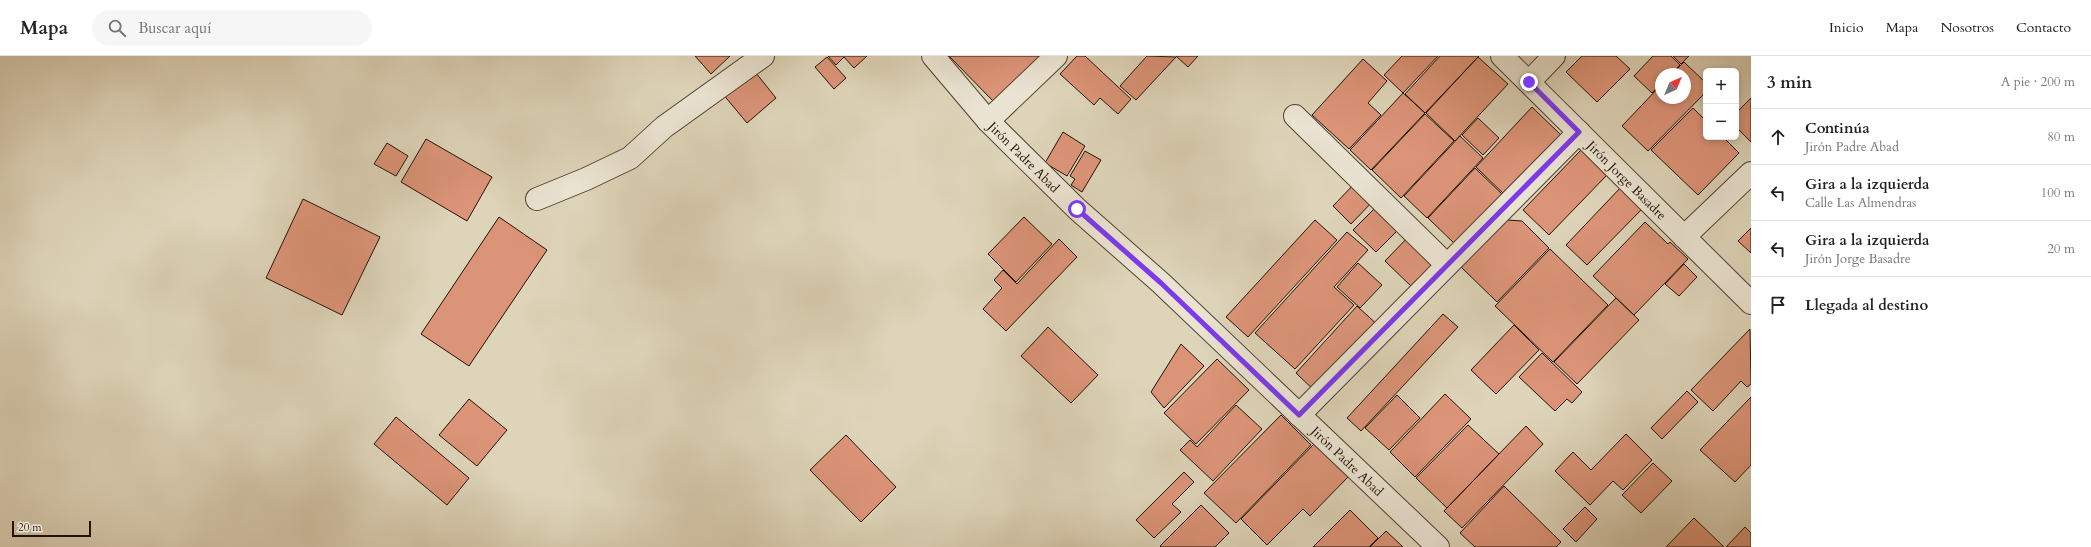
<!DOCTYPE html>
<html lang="es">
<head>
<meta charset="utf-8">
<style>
	:root { --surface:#fff; --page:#f6f6f6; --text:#202124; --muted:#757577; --line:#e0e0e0 }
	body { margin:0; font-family:Cardo,serif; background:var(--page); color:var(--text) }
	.controls { position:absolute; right:12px; top:12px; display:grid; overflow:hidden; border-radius:6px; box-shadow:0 2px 6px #0003 }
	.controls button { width:36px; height:36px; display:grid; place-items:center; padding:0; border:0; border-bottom:1px solid var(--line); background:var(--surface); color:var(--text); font:20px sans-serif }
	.compass { position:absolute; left:1655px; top:12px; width:36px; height:36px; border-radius:50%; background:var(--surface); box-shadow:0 2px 6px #0003; rotate:44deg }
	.scale { position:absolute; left:12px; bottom:10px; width:79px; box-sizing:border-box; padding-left:4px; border:2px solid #221302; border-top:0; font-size:11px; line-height:14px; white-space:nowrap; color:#221302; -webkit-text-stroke:3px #eae3d2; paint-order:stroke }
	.stop { position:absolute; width:12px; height:12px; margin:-9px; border:3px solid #7c3aed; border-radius:50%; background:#fff }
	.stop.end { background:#7c3aed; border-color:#fff; box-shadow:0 1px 4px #0008 }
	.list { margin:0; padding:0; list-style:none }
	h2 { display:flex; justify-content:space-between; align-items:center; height:52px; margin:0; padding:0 16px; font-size:17px }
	h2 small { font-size:13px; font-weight:400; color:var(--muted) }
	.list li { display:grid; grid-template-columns:26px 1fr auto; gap:12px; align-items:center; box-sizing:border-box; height:56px; padding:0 16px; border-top:1px solid var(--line) }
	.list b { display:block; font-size:15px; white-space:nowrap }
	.list p { margin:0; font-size:13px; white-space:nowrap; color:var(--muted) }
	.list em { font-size:13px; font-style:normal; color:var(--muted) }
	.icon { flex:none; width:22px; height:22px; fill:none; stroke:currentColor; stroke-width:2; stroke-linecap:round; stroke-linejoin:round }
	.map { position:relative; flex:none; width:1751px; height:491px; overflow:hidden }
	header { display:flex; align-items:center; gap:24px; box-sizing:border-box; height:56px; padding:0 20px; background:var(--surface); border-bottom:1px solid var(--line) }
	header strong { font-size:19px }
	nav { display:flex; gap:22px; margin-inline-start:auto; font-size:14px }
	.search { width:280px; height:36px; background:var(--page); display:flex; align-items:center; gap:10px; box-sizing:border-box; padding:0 14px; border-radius:22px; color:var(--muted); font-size:15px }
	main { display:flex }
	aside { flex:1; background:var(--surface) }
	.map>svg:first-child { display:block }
	.building { fill:#dc9478; stroke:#221302 }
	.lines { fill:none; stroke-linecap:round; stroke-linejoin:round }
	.street-casing { stroke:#514330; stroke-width:24 }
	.street { stroke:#eae3d2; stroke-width:22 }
	.route { stroke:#7c3aed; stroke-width:5 }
	.labels { text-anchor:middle; stroke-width:3; stroke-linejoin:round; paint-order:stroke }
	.street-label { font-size:13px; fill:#221302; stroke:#eae3d2 }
</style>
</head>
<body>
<header>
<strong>Mapa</strong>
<div class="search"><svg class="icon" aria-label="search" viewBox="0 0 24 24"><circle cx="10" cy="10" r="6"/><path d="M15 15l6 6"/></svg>Buscar aquí</div>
<nav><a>Inicio</a><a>Mapa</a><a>Nosotros</a><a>Contacto</a></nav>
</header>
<main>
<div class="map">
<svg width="1751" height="491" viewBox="0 0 1751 491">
	<rect width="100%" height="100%" fill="#ded4b9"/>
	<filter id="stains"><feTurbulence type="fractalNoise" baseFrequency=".005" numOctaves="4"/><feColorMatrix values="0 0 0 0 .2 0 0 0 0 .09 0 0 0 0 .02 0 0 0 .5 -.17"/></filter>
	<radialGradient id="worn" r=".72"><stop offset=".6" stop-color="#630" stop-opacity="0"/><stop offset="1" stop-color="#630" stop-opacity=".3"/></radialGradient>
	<path class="building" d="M 695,0 L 730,0 L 711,18 Z
		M 828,0 L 867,0 L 854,12 L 844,1 L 836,9 Z
		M 949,0 L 1043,0 L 995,47 Z
		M 1077,0 L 1085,0 L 1131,43 L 1118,58 L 1100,42 L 1094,49 L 1060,18 Z
		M 1147,0 L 1176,1 L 1136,44 L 1120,30 Z
		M 1176,0 L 1198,0 L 1188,11 Z
		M 1402,0 L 1438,0 L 1403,37 L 1384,19 Z
		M 1440,0 L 1479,0 L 1425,57 L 1405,38 Z
		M 1582,0 L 1616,0 L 1630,13 L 1597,46 L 1566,16 Z
		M 1653,0 L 1671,0 L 1680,9 L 1671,18 L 1661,18 L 1661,28 L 1652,37 L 1634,20 Z
		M 1673,0 L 1689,0 L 1681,8 Z
		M 827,1 L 846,22 L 834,33 L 815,11 Z
		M 1478,1 L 1508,28 L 1455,85 L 1426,57 Z
		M 1363,3 L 1387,25 L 1368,47 L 1381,59 L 1349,93 L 1312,59 Z
		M 1684,6 L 1706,27 L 1706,36 L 1648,95 L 1622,70 L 1661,29 L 1661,42 L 1685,42 L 1685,18 L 1672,18 Z
		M 752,12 L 776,42 L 747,67 L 722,37 Z
		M 1403,37 L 1425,57 L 1371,114 L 1350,94 Z
		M 1751,42 L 1751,86 L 1736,71 L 1736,57 Z
		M 1532,51 L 1562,80 L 1509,143 L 1476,111 Z
		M 1693,52 L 1706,65 L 1706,81 L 1723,81 L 1739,97 L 1698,139 L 1651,94 Z
		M 1425,58 L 1454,85 L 1401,142 L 1372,114 Z
		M 1478,62 L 1499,82 L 1483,99 L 1462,79 Z
		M 1063,76 L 1085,90 L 1067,120 L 1045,107 Z
		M 1460,80 L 1483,102 L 1427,162 L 1404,140 Z
		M 426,83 L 492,121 L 467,165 L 401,126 Z
		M 387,87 L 408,100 L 396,120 L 374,108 Z
		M 1581,94 L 1607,119 L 1549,179 L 1523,154 Z
		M 1085,95 L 1101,104 L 1082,136 L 1071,129 L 1075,123 L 1070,120 Z
		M 1475,112 L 1504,140 L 1457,190 L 1428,162 Z
		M 1357,125 L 1375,143 L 1351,168 L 1333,150 Z
		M 1623,129 L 1645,150 L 1587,209 L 1566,189 Z
		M 303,143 L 380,181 L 342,259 L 266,222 Z
		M 1380,147 L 1403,169 L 1376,196 L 1353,174 Z
		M 499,161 L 547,194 L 469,310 L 421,278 Z
		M 1024,161 L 1052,188 L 1016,226 L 988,198 Z
		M 1315,164 L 1337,184 L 1248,281 L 1226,261 Z
		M 1507,164 L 1522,165 L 1549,192 L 1497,246 L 1461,211 Z
		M 1645,166 L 1668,188 L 1670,186 L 1688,203 L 1634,259 L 1593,220 Z
		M 1751,172 L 1751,197 L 1738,185 Z
		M 1347,176 L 1368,194 L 1334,231 L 1354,249 L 1295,313 L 1255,277 Z
		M 1411,178 L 1439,204 L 1413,232 L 1385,205 Z
		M 1059,183 L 1077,201 L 1006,275 L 983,253 L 1002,232 L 994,224 L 1003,214 L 1017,228 Z
		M 1550,193 L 1608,249 L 1553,306 L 1495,250 Z
		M 1358,207 L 1382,229 L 1360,252 L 1337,231 Z
		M 1684,208 L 1697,221 L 1679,240 L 1665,228 Z
		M 1616,242 L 1639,264 L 1577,328 L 1554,306 Z
		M 1357,250 L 1381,272 L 1319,339 L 1296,317 Z
		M 1443,258 L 1458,271 L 1361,375 L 1347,362 Z
		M 1514,269 L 1539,294 L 1496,338 L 1471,314 Z
		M 1048,271 L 1098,319 L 1071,347 L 1021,300 Z
		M 1750,273 L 1751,328 L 1747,331 L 1741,325 L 1713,355 L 1691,334 Z
		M 1181,288 L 1204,310 L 1164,352 L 1151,336 Z
		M 1542,297 L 1582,336 L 1572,347 L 1567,343 L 1555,355 L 1519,321 Z
		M 1217,303 L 1249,334 L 1196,388 L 1164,357 Z
		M 1687,335 L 1698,346 L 1662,383 L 1651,372 Z
		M 1445,338 L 1471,363 L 1415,421 L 1390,396 Z
		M 1397,339 L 1420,362 L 1389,394 L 1365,372 Z
		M 1751,341 L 1751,409 L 1735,426 L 1700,394 Z
		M 469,343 L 507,374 L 477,410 L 439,379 Z
		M 1236,349 L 1262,373 L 1213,425 L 1180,394 L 1190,384 L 1197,391 Z
		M 1281,359 L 1311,389 L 1236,467 L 1204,437 Z
		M 396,361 L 469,422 L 447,449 L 374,388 Z
		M 1468,369 L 1499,398 L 1447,452 L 1416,422 Z
		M 1526,370 L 1543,388 L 1462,472 L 1444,455 Z
		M 1626,378 L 1652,404 L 1623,434 L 1613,425 L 1590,449 L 1555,415 L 1573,396 L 1591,414 Z
		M 846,379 L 896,431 L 861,466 L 810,414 Z
		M 1314,388 L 1348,421 L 1310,460 L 1303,453 L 1267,489 L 1241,463 Z
		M 1653,407 L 1672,425 L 1641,457 L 1622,439 Z
		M 1184,416 L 1194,426 L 1172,448 L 1181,456 L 1154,482 L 1136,464 Z
		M 1504,430 L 1561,486 L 1556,491 L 1475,491 L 1460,477 Z
		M 1201,449 L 1229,477 L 1215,491 L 1162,491 L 1160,490 Z
		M 1585,451 L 1597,463 L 1576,486 L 1563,473 Z
		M 1350,454 L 1378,482 L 1369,491 L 1313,491 Z
		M 1694,462 L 1724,491 L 1666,491 Z
		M 1745,471 L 1751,477 L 1751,491 L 1726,491 Z
		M 1386,475 L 1403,491 L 1370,491 Z"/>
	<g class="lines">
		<defs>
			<g id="street">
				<path id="s1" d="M 933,0 L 988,65 L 1077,153 L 1161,227 L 1438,491"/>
				<path id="s2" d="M 1502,0 L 1751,247"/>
				<path d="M 1529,26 L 1554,0"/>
				<path d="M 1295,60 L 1447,209"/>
				<path d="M 988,65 L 1056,0"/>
				<path d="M 537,143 L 586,123 L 630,102 L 664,71 L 763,0"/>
				<path d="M 1684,181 L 1751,117"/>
				<path d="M 1299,359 L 1579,76"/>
			</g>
		</defs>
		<use href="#street" class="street-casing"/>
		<use href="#street" class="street"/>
	</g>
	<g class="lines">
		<path class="route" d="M 1077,153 L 1161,227 L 1299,359 L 1579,76 L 1529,26"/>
	</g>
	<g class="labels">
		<g class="street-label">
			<text dy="5" stroke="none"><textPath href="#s1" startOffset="136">Jirón Padre Abad</textPath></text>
			<text dy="5" stroke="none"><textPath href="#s2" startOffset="176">Jirón Jorge Basadre</textPath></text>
			<text dy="5" stroke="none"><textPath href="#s1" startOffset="580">Jirón Padre Abad</textPath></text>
		</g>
	</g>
	<rect width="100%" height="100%" filter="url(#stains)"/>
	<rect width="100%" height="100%" fill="url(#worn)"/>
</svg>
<div class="controls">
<button>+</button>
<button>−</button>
</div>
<svg class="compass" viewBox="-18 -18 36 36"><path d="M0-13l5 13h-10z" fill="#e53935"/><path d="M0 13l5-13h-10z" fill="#757577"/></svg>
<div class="scale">20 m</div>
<div class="stop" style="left:1077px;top:153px"></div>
<div class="stop end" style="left:1529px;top:26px"></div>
</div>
<aside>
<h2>3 min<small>A pie · 200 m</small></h2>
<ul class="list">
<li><svg class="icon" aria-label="ahead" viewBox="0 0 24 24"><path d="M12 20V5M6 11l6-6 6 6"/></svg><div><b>Continúa</b><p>Jirón Padre Abad</p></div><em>80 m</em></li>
<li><svg class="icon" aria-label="left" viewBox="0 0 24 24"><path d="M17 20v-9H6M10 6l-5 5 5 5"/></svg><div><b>Gira a la izquierda</b><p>Calle Las Almendras</p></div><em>100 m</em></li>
<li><svg class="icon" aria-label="left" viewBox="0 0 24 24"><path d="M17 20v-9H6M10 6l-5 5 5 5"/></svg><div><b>Gira a la izquierda</b><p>Jirón Jorge Basadre</p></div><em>20 m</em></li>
<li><svg class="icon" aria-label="arrive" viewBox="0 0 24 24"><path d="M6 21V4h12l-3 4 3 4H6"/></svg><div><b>Llegada al destino</b></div></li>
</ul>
</aside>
</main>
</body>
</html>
